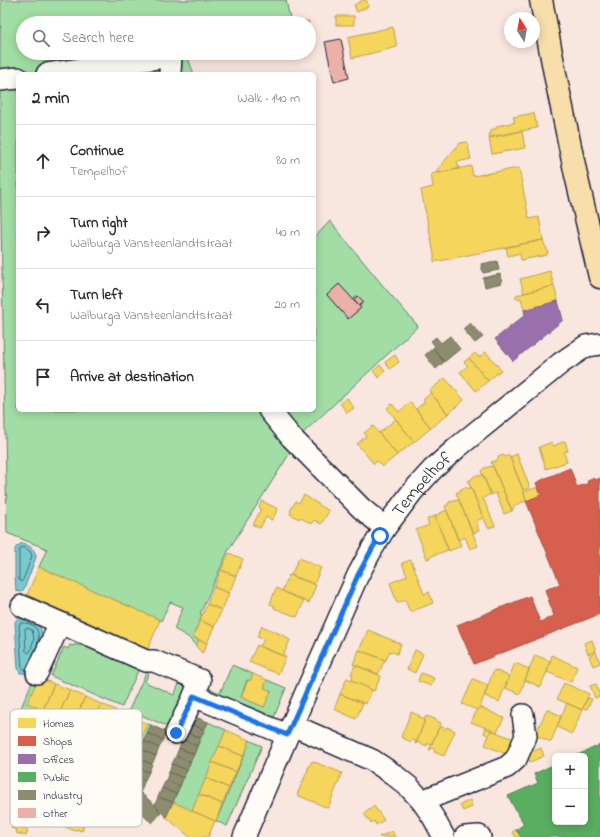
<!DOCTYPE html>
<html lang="en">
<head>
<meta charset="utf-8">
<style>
	:root { --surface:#fff; --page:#f2f2f3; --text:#2b2b33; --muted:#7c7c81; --line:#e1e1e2 }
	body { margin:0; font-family:"Indie Flower",sans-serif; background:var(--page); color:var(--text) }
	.controls { position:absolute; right:12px; bottom:12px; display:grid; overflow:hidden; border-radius:6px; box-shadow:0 2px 10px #0003 }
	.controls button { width:36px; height:36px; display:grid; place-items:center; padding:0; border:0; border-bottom:1px solid var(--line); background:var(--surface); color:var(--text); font:20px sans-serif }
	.compass { position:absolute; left:504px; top:12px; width:36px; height:36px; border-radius:50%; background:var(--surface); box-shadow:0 2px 10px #0003; rotate:349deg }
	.stop { position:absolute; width:12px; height:12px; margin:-9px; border:3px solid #1a73e8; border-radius:50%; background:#fff }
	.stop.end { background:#1a73e8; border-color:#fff; box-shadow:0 1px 4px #0008 }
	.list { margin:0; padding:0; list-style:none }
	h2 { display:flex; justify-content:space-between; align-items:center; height:52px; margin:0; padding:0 16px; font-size:17px }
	h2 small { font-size:13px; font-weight:400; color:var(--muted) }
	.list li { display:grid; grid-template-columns:26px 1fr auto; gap:12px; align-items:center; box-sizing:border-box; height:72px; padding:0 16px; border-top:1px solid var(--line) }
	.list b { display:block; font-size:15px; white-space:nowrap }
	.list p { margin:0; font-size:13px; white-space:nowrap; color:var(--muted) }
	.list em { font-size:13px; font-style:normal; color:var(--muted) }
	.icon { flex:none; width:22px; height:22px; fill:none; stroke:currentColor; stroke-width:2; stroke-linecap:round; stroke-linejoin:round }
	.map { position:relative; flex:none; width:600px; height:837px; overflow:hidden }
	.search { position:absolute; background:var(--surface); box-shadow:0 2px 10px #0003; left:16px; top:16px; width:300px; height:44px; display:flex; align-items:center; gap:10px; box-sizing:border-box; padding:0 14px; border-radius:22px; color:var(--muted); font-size:15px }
	.panel { position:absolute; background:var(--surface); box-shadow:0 2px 10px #0003; left:16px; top:72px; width:300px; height:340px; border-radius:6px }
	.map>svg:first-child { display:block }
	.green { fill:#a1dda4; stroke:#628070 }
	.water { fill:#79cacf; stroke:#568794 }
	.homes { fill:#f6d55c; stroke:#b69f52 }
	.shops { fill:#d6604d; stroke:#a04d48 }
	.offices { fill:#9970ab; stroke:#755989 }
	.public { fill:#5aae61; stroke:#498456 }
	.industry { fill:#8c8c6e; stroke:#6c6c5f }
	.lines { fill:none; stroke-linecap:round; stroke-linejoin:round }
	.shore { stroke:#456576; stroke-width:1 }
	.building { fill:#ebb1a8; stroke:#22223b }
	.minor-casing { stroke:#22223b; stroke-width:24 }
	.major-casing { stroke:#22223b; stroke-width:25 }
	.minor { stroke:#fdfcf7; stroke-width:21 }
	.major { stroke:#f8deab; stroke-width:22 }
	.route { stroke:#1a73e8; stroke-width:5 }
	.labels { text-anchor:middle; stroke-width:4; stroke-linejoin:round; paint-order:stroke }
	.street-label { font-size:18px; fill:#22223b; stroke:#fdfcf7 }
	.key { fill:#fdfcf7; stroke:#bbbbbf; stroke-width:1 }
	.key-label { font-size:11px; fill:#22223b }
</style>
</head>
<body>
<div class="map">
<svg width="600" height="837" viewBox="0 0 600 837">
	<rect width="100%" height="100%" fill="#f8e6df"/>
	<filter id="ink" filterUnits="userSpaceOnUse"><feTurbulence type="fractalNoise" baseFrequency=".025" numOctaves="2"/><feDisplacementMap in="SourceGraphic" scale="8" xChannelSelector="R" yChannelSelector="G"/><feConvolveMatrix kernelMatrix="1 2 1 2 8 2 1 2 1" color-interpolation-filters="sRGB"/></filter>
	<g filter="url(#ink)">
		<path class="green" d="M 1,0 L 286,0 L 291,23 L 23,23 L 23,53 L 186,53 L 194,74 L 18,74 L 18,410 L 314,410 L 314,238 L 330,221 L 384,287 L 418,326 L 302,434 L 229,549 L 200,614 L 202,615 L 193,637 L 199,640 L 196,646 L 188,637 L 174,629 L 183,607 L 170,602 L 161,621 L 160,620 L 39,567 L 47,549 L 7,533 L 0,166 L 0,47 Z
			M 27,595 L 148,649 L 144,656 L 24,603 Z
			M 80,643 L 88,647 L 90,644 L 140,666 L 122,707 L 51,676 L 64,647 L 68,649 L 70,645 L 74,646 L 75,644 L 79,646 Z
			M 232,665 L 253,674 L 250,681 L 247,680 L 241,697 L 264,707 L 271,691 L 264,688 L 267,680 L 286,688 L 272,722 L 208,695 L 206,687 L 220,693 Z
			M 148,668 L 150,669 L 145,682 L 174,695 L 180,682 L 187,685 L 169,727 L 129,710 Z
			M 35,675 L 39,677 L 28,703 L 136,750 L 147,724 L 151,725 L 127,781 L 88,749 L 17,717 Z
			M 208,722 L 226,730 L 192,811 L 173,802 Z
			M 249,740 L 262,746 L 227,826 L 216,821 L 248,746 L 247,745 Z"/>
		<path class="water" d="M 23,543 C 30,547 35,548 36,557 L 24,589 L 21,592 L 16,591 L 15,574 L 15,549 L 17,546 Z
			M 17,619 C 33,618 42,623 43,640 L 27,673 L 20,673 L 18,668 L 15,622 Z"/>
		<path class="homes" d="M 363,0 L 366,0 L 369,6 L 357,12 L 354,5 Z
			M 336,16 L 354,16 L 354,25 L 336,25 Z
			M 299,21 L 309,21 L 309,23 L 299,23 Z
			M 393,27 L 397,47 L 352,58 L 348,37 Z
			M 534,113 L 537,128 L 490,137 L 489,134 L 491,133 L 491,130 L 497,128 L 497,126 L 515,122 L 513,117 Z
			M 522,131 L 525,148 L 492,154 L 489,138 Z
			M 467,142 L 471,159 L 457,162 L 459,169 L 438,173 L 436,171 L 460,143 Z
			M 471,166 L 473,176 L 519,168 L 529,219 L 539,217 L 543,240 L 434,262 L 434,254 L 421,190 L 433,187 L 431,174 Z
			M 543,240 L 545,246 L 546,247 L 548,253 L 546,253 L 547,255 L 521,260 L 520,253 L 508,256 L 506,247 Z
			M 550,271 L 554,286 L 524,293 L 520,279 Z
			M 554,286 L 558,301 L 524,310 L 521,298 L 516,299 L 516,295 Z
			M 486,352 L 501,370 L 488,381 L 469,358 L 475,353 L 479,357 Z
			M 395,355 L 399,362 L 390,369 L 385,362 Z
			M 469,358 L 488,381 L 476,391 L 460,372 L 468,366 L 464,362 Z
			M 380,365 L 385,371 L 379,378 L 373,371 Z
			M 445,378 L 464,400 L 448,414 L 429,391 Z
			M 431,393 L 448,414 L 431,428 L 416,409 L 425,402 L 423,400 Z
			M 347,398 L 354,408 L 347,413 L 340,403 Z
			M 410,402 L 431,428 L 414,442 L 387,408 L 392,404 L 399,412 Z
			M 396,419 L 414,442 L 397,455 L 379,433 Z
			M 373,426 L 397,455 L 382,467 L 377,461 L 374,464 L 357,444 L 366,436 L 364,433 Z
			M 565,441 L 568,451 L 564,452 L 567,462 L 546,469 L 539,447 L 552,442 L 553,446 Z
			M 517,454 L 530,488 L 523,490 L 510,457 Z
			M 503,455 L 505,457 L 509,455 L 523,490 L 526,501 L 515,505 L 512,511 L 491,462 L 498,460 L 498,457 Z
			M 493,466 L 512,511 L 504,514 L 496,493 L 491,495 L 481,471 L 484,468 Z
			M 477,475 L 479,476 L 483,475 L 491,494 L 483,498 L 495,526 L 488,528 L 468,481 L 472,479 L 473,477 Z
			M 465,487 L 468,489 L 471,487 L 483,518 L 476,521 L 479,531 L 473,533 L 456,493 L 460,491 L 461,489 Z
			M 538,487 L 541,495 L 526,501 L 524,492 Z
			M 304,495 L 329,511 L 321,524 L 314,520 L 311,524 L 300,517 L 299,519 L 290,514 L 291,512 L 290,511 L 296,501 L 299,503 Z
			M 459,500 L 478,546 L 470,549 L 465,537 L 458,540 L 445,506 L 448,505 L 449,502 Z
			M 262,501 L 278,509 L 272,520 L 266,517 L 260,528 L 253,525 L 261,509 L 259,507 Z
			M 444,511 L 447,511 L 461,546 L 449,551 L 435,516 Z
			M 435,516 L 448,550 L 429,557 L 430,558 L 427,559 L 416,530 L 429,525 L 427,519 Z
			M 229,553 L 243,559 L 236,576 L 221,570 Z
			M 299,558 L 321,568 L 314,584 L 291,575 Z
			M 411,560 L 424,594 L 429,592 L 433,603 L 410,612 L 405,600 L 397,603 L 390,583 L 407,576 L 402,563 Z
			M 39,567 L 160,620 L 148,649 L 27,595 Z
			M 221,570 L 236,576 L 229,593 L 214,587 Z
			M 289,575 L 316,585 L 309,603 L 282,591 Z
			M 214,587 L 229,593 L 222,610 L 207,604 Z
			M 276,588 L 304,601 L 297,617 L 274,608 L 275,606 L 270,604 Z
			M 207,604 L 222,610 L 214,627 L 200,620 Z
			M 200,620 L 214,627 L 207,643 L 193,637 Z
			M 262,626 L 287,637 L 286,638 L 290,640 L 283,656 L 260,647 L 264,639 L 257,637 Z
			M 368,630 L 401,644 L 397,654 L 390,651 L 386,660 L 383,659 L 359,650 Z
			M 199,640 L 207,643 L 203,652 L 202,653 L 196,646 Z
			M 592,640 L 596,651 L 588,654 L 584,643 Z
			M 257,645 L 286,657 L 278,674 L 249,662 Z
			M 359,650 L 385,660 L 378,674 L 353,664 Z
			M 415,650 L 423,654 L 415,673 L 407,669 Z
			M 596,652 L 600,663 L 593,666 L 589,656 Z
			M 535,655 L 550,661 L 547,672 L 540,687 L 525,680 Z
			M 552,655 L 577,667 L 571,682 L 547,672 Z
			M 515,663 L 529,669 L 520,694 L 505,688 Z
			M 355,665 L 381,676 L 374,691 L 351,680 L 353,675 L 351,674 Z
			M 494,670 L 509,676 L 499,702 L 485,696 L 488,685 Z
			M 421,673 L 434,678 L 431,686 L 418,681 Z
			M 253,674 L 267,680 L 264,688 L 271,691 L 264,707 L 241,697 L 248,680 L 250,681 Z
			M 39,677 L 54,684 L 43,710 L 27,703 Z
			M 347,678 L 372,690 L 366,704 L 340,694 Z
			M 473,679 L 488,685 L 480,707 L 477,710 L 462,704 Z
			M 564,683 L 589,694 L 582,710 L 557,699 Z
			M 54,684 L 70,690 L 58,716 L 43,710 Z
			M 596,684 L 600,696 L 595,698 L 590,686 Z
			M 70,690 L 85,697 L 74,723 L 58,716 Z
			M 340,694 L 363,703 L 356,719 L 334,709 Z
			M 85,697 L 101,704 L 89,730 L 74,723 Z
			M 588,698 L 592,699 L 587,709 L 583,708 Z
			M 567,703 L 582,710 L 572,734 L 557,727 Z
			M 101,704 L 116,710 L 105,736 L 89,730 Z
			M 480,707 L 504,718 L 497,732 L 471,722 L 477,710 Z
			M 547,709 L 561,716 L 557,727 L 551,742 L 535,735 Z
			M 411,712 L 420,716 L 419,717 L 425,720 L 416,744 L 415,744 L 416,741 L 412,740 L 411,742 L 401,737 Z
			M 426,716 L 435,719 L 435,720 L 441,723 L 431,745 L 428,743 L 427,746 L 417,742 Z
			M 132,717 L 147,724 L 136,750 L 120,743 Z
			M 440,726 L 446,729 L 447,727 L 455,731 L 444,756 L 434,752 L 435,749 L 431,748 L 430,750 L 429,750 Z
			M 486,728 L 491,730 L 489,736 L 484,733 Z
			M 226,730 L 249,740 L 247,745 L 248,746 L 243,756 L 219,746 Z
			M 491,730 L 516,740 L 510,756 L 485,745 Z
			M 219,746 L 243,756 L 236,772 L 212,762 Z
			M 541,748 L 544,756 L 530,762 L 526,754 Z
			M 312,761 L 342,773 L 328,808 L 297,795 L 306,774 L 306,773 L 308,771 L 307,770 L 308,770 L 308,767 L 309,767 Z
			M 212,762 L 236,772 L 229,788 L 206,778 Z
			M 206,778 L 229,788 L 222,804 L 199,794 Z
			M 199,794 L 222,804 L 216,821 L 192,811 Z
			M 470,800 L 472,807 L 463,811 L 460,805 Z
			M 173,802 L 215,821 L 208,837 L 190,837 L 166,817 Z
			M 374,806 L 384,820 L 376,825 L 374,821 L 371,823 L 364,814 Z
			M 62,817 L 78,823 L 78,825 L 84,827 L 82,831 L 76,829 L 75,831 L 59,824 Z
			M 13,822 L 20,824 L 19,826 L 28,830 L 26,836 L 16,833 L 17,830 L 11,828 Z
			M 516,830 L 521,837 L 516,837 L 512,832 Z
			M 392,831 L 395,837 L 379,837 Z"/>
		<path class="shops" d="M 570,468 L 577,487 L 587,484 L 588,480 L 592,478 L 596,480 L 600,478 L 600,614 L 474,664 L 457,625 L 530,596 L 540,622 L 554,616 L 545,590 L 560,584 L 526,501 L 541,495 L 536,483 L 546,478 Z"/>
		<path class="offices" d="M 558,301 L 563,320 L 513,361 L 495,339 L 525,315 L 524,310 Z"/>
		<path class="public" d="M 600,745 L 600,837 L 521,837 L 516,830 L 524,824 L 515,809 L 508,796 L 538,783 L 534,774 L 555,764 L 555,822 L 585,822 L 585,756 L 575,756 Z"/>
		<path class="industry" d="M 497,261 L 499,270 L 483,273 L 481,264 Z
			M 500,274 L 502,283 L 485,287 L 483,278 Z
			M 470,323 L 483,337 L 475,343 L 463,329 Z
			M 450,336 L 460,349 L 444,362 L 433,348 L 435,346 L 431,341 L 436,337 L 441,343 Z
			M 433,348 L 444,362 L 436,369 L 425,355 Z
			M 193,716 L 208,722 L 204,730 L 190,723 Z
			M 17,717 L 88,749 L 155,805 L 161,813 L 152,823 L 86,767 L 80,763 L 11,732 Z
			M 190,723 L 204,730 L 200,738 L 186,732 Z
			M 151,725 L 166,732 L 163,740 L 147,733 Z
			M 186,732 L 200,738 L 197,746 L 183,740 Z
			M 147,733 L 163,740 L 159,748 L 144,741 Z
			M 183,740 L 197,746 L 194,754 L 179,748 Z
			M 144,741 L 159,748 L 156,756 L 140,749 Z
			M 179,748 L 194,754 L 190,762 L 176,756 Z
			M 140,749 L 156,756 L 152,764 L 137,758 Z
			M 176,756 L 190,762 L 187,770 L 172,764 Z
			M 137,758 L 152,764 L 149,772 L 133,766 Z
			M 172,764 L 187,770 L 183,778 L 169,772 Z
			M 133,766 L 149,772 L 145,780 L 130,774 Z
			M 169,772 L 183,778 L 180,786 L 166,780 Z
			M 130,774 L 145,780 L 140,793 L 127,781 Z
			M 166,780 L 180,786 L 176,794 L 162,788 Z
			M 162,788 L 176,794 L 173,802 L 158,797 Z
			M 158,797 L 173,802 L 166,817 L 155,805 Z"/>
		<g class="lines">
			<path class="shore" d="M 21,548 L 23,547 L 30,551 L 32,556 L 23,580 L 21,582 L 19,580 L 19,551 Z
				M 27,628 L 32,630 L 33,634 L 34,639 L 30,652 L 28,653 L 26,651 L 25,630 L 25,629 Z
				M 26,669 L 23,669 L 22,668 L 19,625 L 20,623 C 36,622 41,631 37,645"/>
		</g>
		<path class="building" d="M 341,39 L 349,78 L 334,82 L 325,42 Z
			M 339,284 L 361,308 L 348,319 L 327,295 Z
			M 358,296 L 364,302 L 359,306 L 353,300 Z"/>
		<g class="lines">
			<defs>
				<g id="minor">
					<path d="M 47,74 L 171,56 L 170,74"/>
					<path d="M 0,80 L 18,78"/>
					<path d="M 269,410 L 291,437 L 361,508 L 385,528"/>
					<path d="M 22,606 L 146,661 L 154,661 L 200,680 L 194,696"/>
					<path d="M 37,673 L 60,623"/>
					<path d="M 292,725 L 372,760 L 393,774 L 409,787 L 422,801 L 433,817 L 444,837"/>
					<path d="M 176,733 L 194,696 L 287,735"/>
					<path d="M 422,801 L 507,767 L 516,759 L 526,736 L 523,715"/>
					<path id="s1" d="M 244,837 L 310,683 L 358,575 L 372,549 L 385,528 L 412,492 L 433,469 L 459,446 L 561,363 L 586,346 L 600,344"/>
					<path d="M 465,837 L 479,836 L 480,837"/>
				</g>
				<path id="major" d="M 541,0 L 556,79 L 576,175 L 600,277"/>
			</defs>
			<use href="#minor" class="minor-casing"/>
			<use href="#major" class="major-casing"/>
			<use href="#minor" class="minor"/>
			<use href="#major" class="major"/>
		</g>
	</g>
	<g class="lines" filter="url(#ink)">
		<path class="route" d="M 176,733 L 194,696 L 287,735 L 358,575 L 372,549 L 380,536"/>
	</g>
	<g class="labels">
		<g class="street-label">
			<text dy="6" stroke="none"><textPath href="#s1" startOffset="397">Tempelhof</textPath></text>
		</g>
	</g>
	<rect x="10" y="709" width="132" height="118" rx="6" class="key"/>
	<rect x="18" y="718" width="18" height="10" fill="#f6d55c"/>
	<rect x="18" y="736" width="18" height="10" fill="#d6604d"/>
	<rect x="18" y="754" width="18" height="10" fill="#9970ab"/>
	<rect x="18" y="772" width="18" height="10" fill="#5aae61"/>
	<rect x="18" y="790" width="18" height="10" fill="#8c8c6e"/>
	<rect x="18" y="808" width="18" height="10" fill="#ebb1a8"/>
	<g class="key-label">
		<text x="43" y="727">Homes</text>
		<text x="43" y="745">Shops</text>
		<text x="43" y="763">Offices</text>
		<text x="43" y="781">Public</text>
		<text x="43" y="799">Industry</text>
		<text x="43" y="817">Other</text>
	</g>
</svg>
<div class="controls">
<button>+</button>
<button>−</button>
</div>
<svg class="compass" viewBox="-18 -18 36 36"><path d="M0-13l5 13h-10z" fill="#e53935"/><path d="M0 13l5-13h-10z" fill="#7c7c81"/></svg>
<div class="stop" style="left:380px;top:536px"></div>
<div class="stop end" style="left:176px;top:733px"></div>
<div class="search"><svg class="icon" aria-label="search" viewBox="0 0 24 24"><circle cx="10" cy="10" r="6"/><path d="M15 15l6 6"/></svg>Search here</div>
<section class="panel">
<h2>2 min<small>Walk · 140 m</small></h2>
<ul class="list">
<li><svg class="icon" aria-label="ahead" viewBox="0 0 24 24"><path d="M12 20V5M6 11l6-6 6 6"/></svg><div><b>Continue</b><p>Tempelhof</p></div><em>80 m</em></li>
<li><svg class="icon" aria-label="right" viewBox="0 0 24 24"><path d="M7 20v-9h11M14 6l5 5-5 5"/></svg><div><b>Turn right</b><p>Walburga Vansteenlandtstraat</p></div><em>40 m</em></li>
<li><svg class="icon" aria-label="left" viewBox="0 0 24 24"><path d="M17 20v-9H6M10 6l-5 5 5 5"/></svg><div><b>Turn left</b><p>Walburga Vansteenlandtstraat</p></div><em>20 m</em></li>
<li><svg class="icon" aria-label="arrive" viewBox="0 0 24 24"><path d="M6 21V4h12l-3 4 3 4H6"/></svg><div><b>Arrive at destination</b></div></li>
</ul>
</section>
</div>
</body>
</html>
